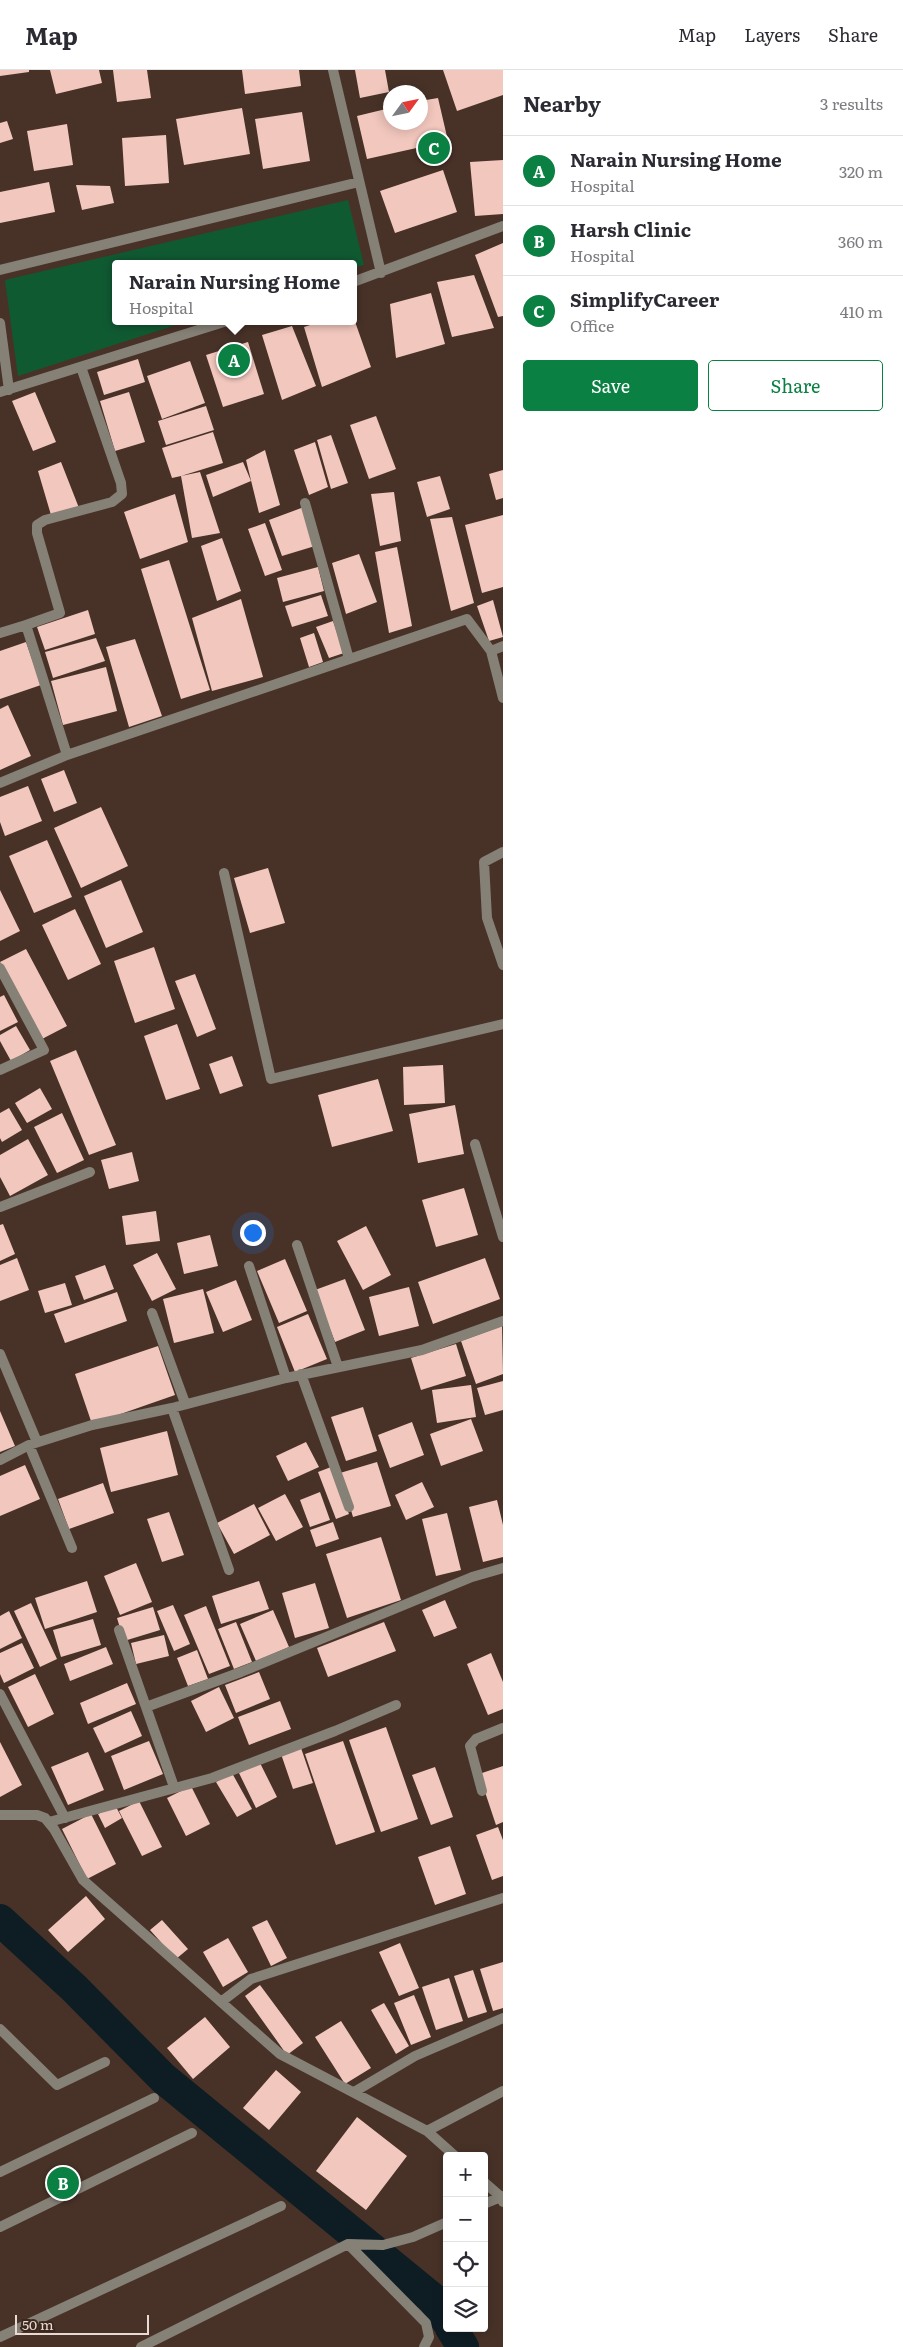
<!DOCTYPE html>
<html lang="en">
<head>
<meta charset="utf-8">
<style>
	:root { --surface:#fff; --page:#f2f2f3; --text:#2b2b33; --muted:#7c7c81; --line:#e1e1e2; --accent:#0b8043 }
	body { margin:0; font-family:Literata,serif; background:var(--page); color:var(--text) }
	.controls { position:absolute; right:15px; bottom:15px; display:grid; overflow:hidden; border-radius:5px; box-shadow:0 2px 12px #0003 }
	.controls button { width:45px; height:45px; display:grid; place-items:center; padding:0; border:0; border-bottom:1px solid var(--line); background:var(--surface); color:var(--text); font:25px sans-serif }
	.compass { position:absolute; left:383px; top:15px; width:45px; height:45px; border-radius:50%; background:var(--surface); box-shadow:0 2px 12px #0003; rotate:57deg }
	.scale { position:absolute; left:15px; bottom:12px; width:134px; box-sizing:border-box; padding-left:5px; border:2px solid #e8d9d3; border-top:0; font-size:14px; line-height:18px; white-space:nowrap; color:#e8d9d3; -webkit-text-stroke:4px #3d281e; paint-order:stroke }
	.you { position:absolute; left:252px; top:1162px; width:18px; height:18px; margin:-12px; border:4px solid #fff; border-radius:50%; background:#1a73e8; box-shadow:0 0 0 8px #1a73e833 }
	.badge { display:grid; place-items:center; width:32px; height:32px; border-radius:50%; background:var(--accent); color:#fff; font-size:16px; font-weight:700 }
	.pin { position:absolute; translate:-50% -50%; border:2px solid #fff; box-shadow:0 1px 5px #0006 }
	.popup { position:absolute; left:112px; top:190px; width:245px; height:65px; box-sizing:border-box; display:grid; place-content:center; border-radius:5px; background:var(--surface); filter:drop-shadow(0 1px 4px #0005); font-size:16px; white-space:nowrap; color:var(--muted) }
	.popup b { font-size:19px; color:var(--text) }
	.popup::after { content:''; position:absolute; left:50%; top:100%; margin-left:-10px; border:10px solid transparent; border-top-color:var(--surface) }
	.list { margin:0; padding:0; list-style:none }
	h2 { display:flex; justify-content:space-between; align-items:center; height:65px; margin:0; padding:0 20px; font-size:21px }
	h2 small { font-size:16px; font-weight:400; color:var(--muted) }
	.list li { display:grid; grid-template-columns:32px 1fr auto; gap:15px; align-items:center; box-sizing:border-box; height:70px; padding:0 20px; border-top:1px solid var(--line) }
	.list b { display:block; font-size:19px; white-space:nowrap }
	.list p { margin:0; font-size:16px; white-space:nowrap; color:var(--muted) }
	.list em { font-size:16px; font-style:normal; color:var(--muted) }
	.actions { display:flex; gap:10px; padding:15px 20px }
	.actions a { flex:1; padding:11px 0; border:1px solid var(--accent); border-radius:5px; text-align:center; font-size:18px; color:var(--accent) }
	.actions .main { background:var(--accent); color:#fff }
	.icon { flex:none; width:28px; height:28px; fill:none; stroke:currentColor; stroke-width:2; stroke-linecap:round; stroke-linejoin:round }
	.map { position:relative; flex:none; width:503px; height:2277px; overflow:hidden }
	header { display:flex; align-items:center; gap:30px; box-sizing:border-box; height:70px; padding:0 25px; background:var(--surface); border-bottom:1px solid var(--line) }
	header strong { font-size:24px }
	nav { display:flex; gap:28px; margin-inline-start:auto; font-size:18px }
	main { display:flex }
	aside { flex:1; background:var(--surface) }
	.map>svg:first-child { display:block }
	.green { fill:#105a32 }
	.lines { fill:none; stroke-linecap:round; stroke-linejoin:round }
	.river { stroke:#0e1d24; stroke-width:32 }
	.building { fill:#f2c7bd }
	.street { stroke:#868177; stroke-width:10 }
</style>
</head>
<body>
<header>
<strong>Map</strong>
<nav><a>Map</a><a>Layers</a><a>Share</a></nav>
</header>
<main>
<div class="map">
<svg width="503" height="2277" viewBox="0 0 503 2277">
	<rect width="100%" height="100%" fill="#483228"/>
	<path class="green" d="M 348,130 L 364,195 L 353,198 L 353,194 L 115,194 L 115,251 L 188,251 L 18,306 L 5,210 Z"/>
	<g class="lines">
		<path class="river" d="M 0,1850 L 74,1918 L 163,2008 L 433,2229 L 447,2251
			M 451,2258 L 463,2277"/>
	</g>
	<path class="building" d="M 0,0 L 29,0 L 29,2 L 0,6 Z
		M 50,0 L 99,0 L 102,13 L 56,24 Z
		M 113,0 L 147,0 L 151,28 L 117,32 Z
		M 242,0 L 299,0 L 301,16 L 245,24 Z
		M 355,0 L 385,0 L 389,22 L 360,28 Z
		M 443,0 L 503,0 L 503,25 L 457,41 Z
		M 438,28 L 448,71 L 367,89 L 357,46 L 390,38 L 390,52 L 420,52 L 420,31 Z
		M 242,38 L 250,84 L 184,95 L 176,49 Z
		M 302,42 L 310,91 L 263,99 L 255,49 Z
		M 7,51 L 13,69 L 0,73 L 0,53 Z
		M 67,54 L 73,95 L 34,101 L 27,61 Z
		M 166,65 L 169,113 L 125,116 L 122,68 Z
		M 503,90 L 503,144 L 475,146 L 470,92 Z
		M 443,100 L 457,142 L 395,163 L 380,121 Z
		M 49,112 L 55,142 L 0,153 L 0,122 Z
		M 76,115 L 110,116 L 114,133 L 82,140 Z
		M 503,173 L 503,246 L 498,247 L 475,185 Z
		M 474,205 L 494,258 L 452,267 L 437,212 Z
		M 431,223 L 445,274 L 396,288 L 390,234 Z
		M 353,246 L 371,297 L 322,317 L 304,257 L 322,251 L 353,251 Z
		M 292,256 L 316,316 L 282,330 L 262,265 Z
		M 248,272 L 264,324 L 223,337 L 206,285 Z
		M 138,289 L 145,312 L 104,325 L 97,302 Z
		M 190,291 L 205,333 L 162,349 L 147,306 Z
		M 35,322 L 56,372 L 33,381 L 12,331 Z
		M 129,322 L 145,372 L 115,381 L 100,331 Z
		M 206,336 L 214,360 L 166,375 L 158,351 Z
		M 376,346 L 396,399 L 369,409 L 350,355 Z
		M 213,362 L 223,393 L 181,406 L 200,402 L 220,463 L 192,468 L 181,406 L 172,408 L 162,378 Z
		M 331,365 L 348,413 L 331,419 L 317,370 Z
		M 315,372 L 328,417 L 309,425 L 294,380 Z
		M 265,380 L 280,435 L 259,443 L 246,390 Z
		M 61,392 L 79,438 L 51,445 L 38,401 Z
		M 243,392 L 251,411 L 213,427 L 206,405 Z
		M 503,400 L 503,428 L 496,430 L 489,404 Z
		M 440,406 L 450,439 L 427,447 L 417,412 Z
		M 394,422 L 401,471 L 380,476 L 371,424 Z
		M 175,424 L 188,472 L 140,489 L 124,442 Z
		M 304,437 L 315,476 L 282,486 L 269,450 Z
		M 503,445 L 503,517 L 482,523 L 465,455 Z
		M 452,447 L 474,533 L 451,541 L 430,449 Z
		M 265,453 L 282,500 L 265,506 L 248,459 Z
		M 222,468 L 241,521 L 217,531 L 201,476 Z
		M 397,477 L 412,556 L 389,563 L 375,482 Z
		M 359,484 L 377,532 L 346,544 L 332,493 Z
		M 169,490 L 210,620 L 181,629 L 141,499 Z
		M 318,497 L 324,521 L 283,532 L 277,508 Z
		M 321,525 L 328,546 L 292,557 L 285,536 Z
		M 241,529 L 263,607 L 212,621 L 192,548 Z
		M 493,530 L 503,567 L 489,571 L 477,536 Z
		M 88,540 L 95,564 L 45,580 L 37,557 Z
		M 333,551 L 344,583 L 329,588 L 316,557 Z
		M 314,563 L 323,592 L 309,597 L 300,568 Z
		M 96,568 L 105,591 L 53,608 L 45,582 Z
		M 135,569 L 162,646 L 129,657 L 106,577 Z
		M 26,572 L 41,615 L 0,629 L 0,581 Z
		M 106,597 L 117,641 L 63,655 L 51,611 Z
		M 8,635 L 31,686 L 0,700 L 0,639 Z
		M 64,700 L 77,733 L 54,742 L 41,709 Z
		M 28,716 L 42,751 L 5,766 L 0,752 L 0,727 Z
		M 101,737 L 128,796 L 81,818 L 54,758 Z
		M 47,770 L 72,827 L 34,843 L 9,786 Z
		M 268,798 L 285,853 L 250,863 L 234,808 Z
		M 121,810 L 143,862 L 106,878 L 84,826 Z
		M 0,820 L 20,861 L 0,871 Z
		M 75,839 L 101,894 L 68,910 L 42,855 Z
		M 154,877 L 175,939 L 135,953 L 114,891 Z
		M 26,879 L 67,956 L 42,969 L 0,892 Z
		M 195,904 L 216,959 L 197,967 L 175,911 Z
		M 4,925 L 18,952 L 0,961 L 0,927 Z
		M 177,954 L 200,1019 L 166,1030 L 144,966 Z
		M 16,956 L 30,980 L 11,991 L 0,971 L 0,965 Z
		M 76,980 L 116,1075 L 89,1085 L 50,991 Z
		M 232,986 L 243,1016 L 220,1024 L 209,994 Z
		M 443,995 L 445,1033 L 404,1035 L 403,997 Z
		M 378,1009 L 393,1061 L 332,1077 L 318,1025 Z
		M 40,1018 L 52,1039 L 27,1053 L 15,1033 Z
		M 455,1035 L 464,1084 L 418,1093 L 409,1044 Z
		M 9,1038 L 22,1060 L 2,1072 L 0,1068 L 0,1043 Z
		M 62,1043 L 84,1090 L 57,1103 L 34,1057 Z
		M 28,1069 L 48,1105 L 10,1126 L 0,1107 L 0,1085 Z
		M 132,1082 L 139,1111 L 109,1119 L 101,1090 Z
		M 464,1118 L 478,1165 L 436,1177 L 422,1130 Z
		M 156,1141 L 160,1171 L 126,1175 L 122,1146 Z
		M 3,1154 L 15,1184 L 0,1191 L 0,1155 Z
		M 366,1156 L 391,1205 L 363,1220 L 337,1171 Z
		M 210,1165 L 218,1196 L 184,1204 L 177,1173 Z
		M 157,1183 L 176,1219 L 152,1231 L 133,1195 Z
		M 17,1188 L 29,1220 L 0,1231 L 0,1195 Z
		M 485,1188 L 500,1229 L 433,1254 L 418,1212 Z
		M 285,1189 L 307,1241 L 279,1253 L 257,1201 Z
		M 105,1195 L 114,1219 L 84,1230 L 75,1206 Z
		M 345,1209 L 365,1260 L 335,1272 L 315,1220 Z
		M 236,1210 L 252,1250 L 223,1262 L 206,1222 Z
		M 65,1213 L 72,1235 L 45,1243 L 38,1221 Z
		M 409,1217 L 419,1256 L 379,1266 L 369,1227 Z
		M 203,1219 L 214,1263 L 174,1273 L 163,1229 Z
		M 117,1222 L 127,1251 L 65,1273 L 54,1244 Z
		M 308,1244 L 327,1289 L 295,1302 L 277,1257 Z
		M 502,1256 L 503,1304 L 476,1314 L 461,1271 Z
		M 456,1274 L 466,1306 L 421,1320 L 411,1288 Z
		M 158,1276 L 175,1325 L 92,1354 L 75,1304 Z
		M 503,1311 L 503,1340 L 485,1345 L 477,1318 Z
		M 471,1315 L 476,1347 L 437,1353 L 432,1320 Z
		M 363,1337 L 377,1381 L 346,1391 L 331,1347 Z
		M 0,1341 L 15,1376 L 0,1382 Z
		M 471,1349 L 483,1381 L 441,1396 L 430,1364 Z
		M 412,1352 L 424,1385 L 390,1398 L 378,1365 Z
		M 167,1361 L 178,1405 L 111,1422 L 100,1378 Z
		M 306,1372 L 319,1397 L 288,1411 L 276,1386 Z
		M 377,1392 L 391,1436 L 353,1447 L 340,1403 Z
		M 25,1395 L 40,1429 L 0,1446 L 0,1406 Z
		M 331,1397 L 349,1444 L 336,1449 L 318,1402 Z
		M 422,1412 L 434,1437 L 406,1450 L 395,1425 Z
		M 103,1413 L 114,1443 L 69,1459 L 58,1429 Z
		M 320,1422 L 330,1450 L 310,1457 L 300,1430 Z
		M 285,1424 L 303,1457 L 276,1471 L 258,1438 Z
		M 497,1430 L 503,1455 L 503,1487 L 483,1492 L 469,1437 Z
		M 254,1434 L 270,1465 L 234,1484 L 217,1453 Z
		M 169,1442 L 184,1485 L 162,1492 L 147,1449 Z
		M 447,1443 L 461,1500 L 436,1506 L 422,1449 Z
		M 333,1452 L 339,1469 L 316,1477 L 310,1460 Z
		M 381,1467 L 401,1530 L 347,1548 L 326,1484 Z
		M 136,1493 L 152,1532 L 120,1545 L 104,1506 Z
		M 87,1511 L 97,1542 L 45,1559 L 35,1528 Z
		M 259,1511 L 269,1539 L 221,1554 L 212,1526 Z
		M 315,1513 L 329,1558 L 295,1568 L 282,1523 Z
		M 445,1530 L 457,1558 L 434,1567 L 422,1540 Z
		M 31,1533 L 57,1589 L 40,1597 L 14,1541 Z
		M 173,1535 L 190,1574 L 174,1581 L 157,1541 Z
		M 206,1536 L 230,1596 L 209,1604 L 184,1545 Z
		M 153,1537 L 160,1560 L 124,1571 L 117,1548 Z
		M 273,1540 L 289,1577 L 256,1591 L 240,1554 Z
		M 9,1541 L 22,1568 L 0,1579 L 0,1546 Z
		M 93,1549 L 101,1575 L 61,1587 L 53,1560 Z
		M 236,1552 L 252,1592 L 234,1599 L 218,1559 Z
		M 384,1552 L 396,1581 L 328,1607 L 317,1578 Z
		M 164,1565 L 169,1586 L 136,1594 L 131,1573 Z
		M 22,1573 L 34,1598 L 4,1613 L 0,1604 L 0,1583 Z
		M 106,1577 L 113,1594 L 70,1611 L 64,1594 Z
		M 197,1580 L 208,1609 L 188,1616 L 177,1588 Z
		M 491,1583 L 503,1612 L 503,1639 L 488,1645 L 467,1594 Z
		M 259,1602 L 270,1629 L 236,1643 L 225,1615 Z
		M 35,1604 L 54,1644 L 28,1657 L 8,1617 Z
		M 127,1613 L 136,1634 L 88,1654 L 80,1633 Z
		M 219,1617 L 234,1648 L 206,1662 L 191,1631 Z
		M 280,1631 L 291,1659 L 249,1675 L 238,1647 Z
		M 131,1641 L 142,1666 L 105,1683 L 93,1658 Z
		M 386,1657 L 418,1749 L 381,1762 L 349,1670 Z
		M 149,1671 L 163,1704 L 124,1720 L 111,1686 Z
		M 343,1671 L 375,1762 L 336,1775 L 305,1684 Z
		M 0,1672 L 22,1715 L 0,1727 Z
		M 301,1678 L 313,1713 L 293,1719 L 281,1684 Z
		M 88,1682 L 104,1720 L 68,1735 L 51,1697 Z
		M 260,1693 L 277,1727 L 256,1738 L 239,1703 Z
		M 503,1696 L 503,1752 L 496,1755 L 479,1704 Z
		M 435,1697 L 453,1747 L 431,1755 L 412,1705 Z
		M 232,1703 L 252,1739 L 237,1747 L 216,1712 Z
		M 191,1716 L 210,1754 L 186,1766 L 167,1728 Z
		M 139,1731 L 162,1777 L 142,1786 L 119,1741 Z
		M 115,1735 L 122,1748 L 105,1758 L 98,1744 Z
		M 91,1744 L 116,1794 L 87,1809 L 62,1759 Z
		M 498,1757 L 503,1770 L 503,1806 L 492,1810 L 476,1765 Z
		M 450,1776 L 466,1824 L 435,1835 L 418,1787 Z
		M 86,1826 L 105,1849 L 68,1882 L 48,1860 Z
		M 162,1850 L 188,1879 L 176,1889 L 150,1860 Z
		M 267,1850 L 287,1888 L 271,1896 L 252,1857 Z
		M 228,1868 L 248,1902 L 223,1917 L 203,1882 Z
		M 400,1873 L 419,1918 L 399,1926 L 379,1882 Z
		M 503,1892 L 503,1938 L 493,1941 L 480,1899 Z
		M 473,1900 L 487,1942 L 468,1948 L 454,1906 Z
		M 449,1908 L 463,1951 L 436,1960 L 422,1917 Z
		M 260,1915 L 303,1973 L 287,1985 L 245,1926 Z
		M 414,1925 L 431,1967 L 411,1975 L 394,1933 Z
		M 384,1933 L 409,1976 L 396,1984 L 371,1940 Z
		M 205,1947 L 230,1977 L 193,2009 L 167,1978 Z
		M 341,1951 L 371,1998 L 345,2014 L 315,1967 Z
		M 276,2000 L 301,2022 L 269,2060 L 243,2038 Z
		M 357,2047 L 407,2086 L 366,2140 L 316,2101 Z"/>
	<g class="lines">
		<path class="street" d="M 333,0 L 381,203
			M 0,200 L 359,112
			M 353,212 L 503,156
			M 0,253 L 9,320
			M 0,322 L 227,251
			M 305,433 L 349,589
			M 26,555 L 60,543 L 37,463 L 37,455 L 45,450 L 112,432 L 122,424 L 121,413 L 81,297
			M 0,563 L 26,555 L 67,685 L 0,713
			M 503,576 L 491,581 L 503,628
			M 67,685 L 467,549 L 491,581
			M 503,782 L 484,792 L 487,848 L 503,895
			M 224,803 L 271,1009 L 503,954
			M 0,898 L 44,980 L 0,1000
			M 475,1074 L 503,1167
			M 0,1137 L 90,1102
			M 297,1175 L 338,1297
			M 249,1196 L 286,1308
			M 152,1243 L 185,1333
			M 0,1284 L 37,1372
			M 301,1304 L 349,1437
			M 172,1338 L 229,1500
			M 29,1375 L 72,1478
			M 0,1390 L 29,1375 L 92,1355 L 172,1338 L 286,1308 L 422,1280 L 503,1251
			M 119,1560 L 174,1717
			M 0,1624 L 65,1748
			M 146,1637 L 241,1602 L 472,1507 L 503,1498
			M 482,1721 L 470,1676 L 476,1669 L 503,1658
			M 0,1745 L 37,1745 L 45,1748 L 54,1759 L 83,1810 L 280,1984 L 427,2061 L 455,2086
			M 49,1752 L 212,1708 L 335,1661 L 396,1635
			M 221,1932 L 251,1909 L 503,1828
			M 0,1959 L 57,2015 L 105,1992
			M 354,2022 L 415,1986 L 503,1948
			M 427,2061 L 503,2021
			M 0,2102 L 154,2028
			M 484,2112 L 501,2127 L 503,2132
			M 484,2134 L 503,2126
			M 0,2157 L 192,2063
			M 348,2174 L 426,2253 L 429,2267 L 424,2277
			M 0,2267 L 281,2136
			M 141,2277 L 348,2174 L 383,2175 L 413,2167 L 447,2152"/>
	</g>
</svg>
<div class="controls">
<button>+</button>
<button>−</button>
<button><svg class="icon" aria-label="locate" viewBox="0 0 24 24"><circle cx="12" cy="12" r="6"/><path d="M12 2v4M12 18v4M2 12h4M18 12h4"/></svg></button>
<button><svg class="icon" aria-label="layers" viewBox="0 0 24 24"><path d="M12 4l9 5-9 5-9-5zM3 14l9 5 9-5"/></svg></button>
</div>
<svg class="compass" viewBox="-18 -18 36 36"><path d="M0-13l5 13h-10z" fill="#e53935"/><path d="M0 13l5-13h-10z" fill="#7c7c81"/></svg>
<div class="scale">50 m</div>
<div class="you"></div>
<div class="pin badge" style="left:234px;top:290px">A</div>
<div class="popup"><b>Narain Nursing Home</b>Hospital</div>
<div class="pin badge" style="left:63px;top:2113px">B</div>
<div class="pin badge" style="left:434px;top:78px">C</div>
</div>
<aside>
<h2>Nearby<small>3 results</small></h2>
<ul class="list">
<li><span class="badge">A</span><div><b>Narain Nursing Home</b><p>Hospital</p></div><em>320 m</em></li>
<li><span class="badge">B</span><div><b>Harsh Clinic</b><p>Hospital</p></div><em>360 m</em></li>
<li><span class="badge">C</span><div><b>SimplifyCareer</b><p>Office</p></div><em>410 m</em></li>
</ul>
<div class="actions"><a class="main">Save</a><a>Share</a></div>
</aside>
</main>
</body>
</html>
